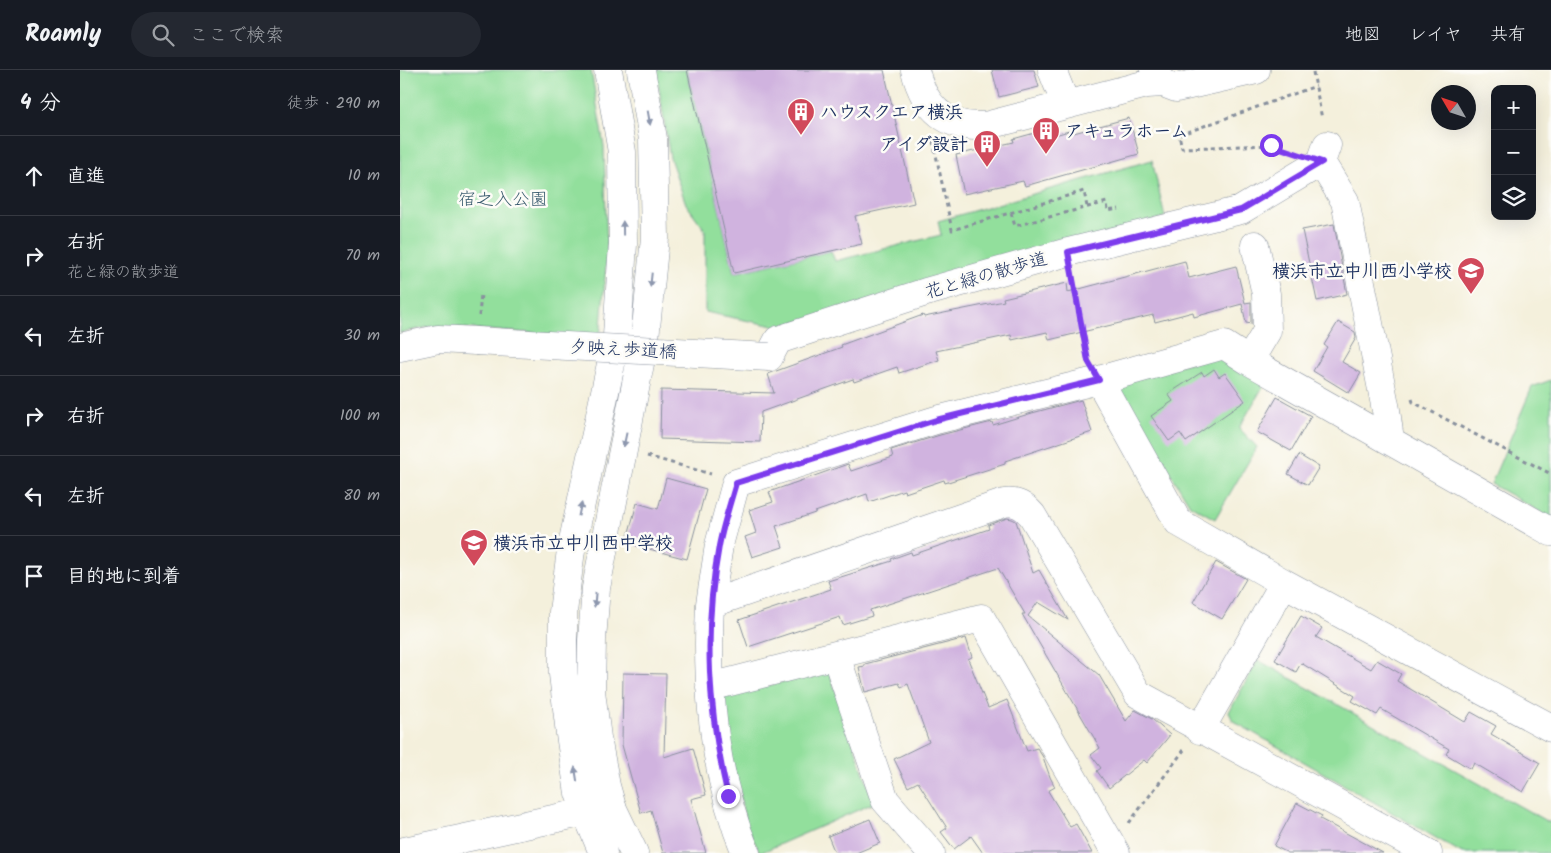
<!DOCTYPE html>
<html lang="ja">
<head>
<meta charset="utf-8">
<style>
	:root { --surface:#171b24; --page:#242831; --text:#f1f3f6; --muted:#9ea1a6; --line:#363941 }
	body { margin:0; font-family:Kalam,"Klee One",sans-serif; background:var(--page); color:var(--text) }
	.controls { position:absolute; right:15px; top:15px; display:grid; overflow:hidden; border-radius:10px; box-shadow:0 5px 20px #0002 }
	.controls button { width:45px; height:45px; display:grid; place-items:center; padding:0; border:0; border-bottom:1px solid var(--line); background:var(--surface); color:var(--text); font:25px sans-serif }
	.compass { position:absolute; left:1031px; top:15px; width:45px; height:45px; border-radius:50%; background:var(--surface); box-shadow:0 5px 20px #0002; rotate:309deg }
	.stop { position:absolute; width:15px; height:15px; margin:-11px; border:4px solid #7c3aed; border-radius:50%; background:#fff }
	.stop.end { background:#7c3aed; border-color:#fff; box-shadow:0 1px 5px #0008 }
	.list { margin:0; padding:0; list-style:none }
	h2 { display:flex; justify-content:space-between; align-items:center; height:65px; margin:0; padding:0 20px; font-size:21px }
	h2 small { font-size:16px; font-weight:400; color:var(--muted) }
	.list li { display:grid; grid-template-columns:32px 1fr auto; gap:15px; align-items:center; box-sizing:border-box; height:80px; padding:0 20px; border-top:1px solid var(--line) }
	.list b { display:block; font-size:19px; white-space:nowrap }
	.list p { margin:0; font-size:16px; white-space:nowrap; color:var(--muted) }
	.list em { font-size:16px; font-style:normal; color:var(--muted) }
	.icon { flex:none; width:28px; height:28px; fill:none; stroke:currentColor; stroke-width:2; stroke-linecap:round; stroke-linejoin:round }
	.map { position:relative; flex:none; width:1151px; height:783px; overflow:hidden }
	header { display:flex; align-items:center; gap:30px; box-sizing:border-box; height:70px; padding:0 25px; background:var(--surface); border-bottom:1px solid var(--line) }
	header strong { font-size:24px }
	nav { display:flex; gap:28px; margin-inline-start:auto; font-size:18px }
	.search { width:350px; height:45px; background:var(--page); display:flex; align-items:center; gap:12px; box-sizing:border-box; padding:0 18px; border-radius:28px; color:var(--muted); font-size:19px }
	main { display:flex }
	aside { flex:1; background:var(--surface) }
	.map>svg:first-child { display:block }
	.green { fill:#92df9c; stroke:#56877d }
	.building { fill:#d0b3df }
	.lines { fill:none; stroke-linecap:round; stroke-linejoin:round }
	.minor-casing { stroke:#88909d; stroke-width:29 }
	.path { stroke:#88909d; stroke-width:3; stroke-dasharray:4 4; stroke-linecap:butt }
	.minor { stroke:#fff; stroke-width:28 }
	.minor-bridge-casing { stroke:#88909d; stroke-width:29; stroke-linecap:butt }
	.minor-bridge { stroke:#fff; stroke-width:28 }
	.oneway { fill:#8d97ae }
	.route { stroke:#7c3aed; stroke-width:6 }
	.labels { text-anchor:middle; stroke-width:5; stroke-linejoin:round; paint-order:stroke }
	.poi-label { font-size:18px; font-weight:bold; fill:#1b2f5e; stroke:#fdfcf7; text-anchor:start }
	.park-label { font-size:18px; fill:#395b6e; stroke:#fdfcf7 }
	.street-label { font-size:18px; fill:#1b2f5e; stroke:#fdfcf7 }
</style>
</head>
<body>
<header>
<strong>Roamly</strong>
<div class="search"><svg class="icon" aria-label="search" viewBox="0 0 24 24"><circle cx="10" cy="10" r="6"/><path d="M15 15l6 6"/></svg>ここで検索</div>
<nav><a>地図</a><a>レイヤ</a><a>共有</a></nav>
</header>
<main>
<aside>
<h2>4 分<small>徒歩 · 290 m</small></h2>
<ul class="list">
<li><svg class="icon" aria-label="ahead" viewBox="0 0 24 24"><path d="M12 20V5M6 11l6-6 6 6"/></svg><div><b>直進</b></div><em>10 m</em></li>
<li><svg class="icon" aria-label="right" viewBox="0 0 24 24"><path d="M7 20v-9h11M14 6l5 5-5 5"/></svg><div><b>右折</b><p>花と緑の散歩道</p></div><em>70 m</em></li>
<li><svg class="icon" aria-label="left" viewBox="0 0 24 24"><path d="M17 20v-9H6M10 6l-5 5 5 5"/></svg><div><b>左折</b></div><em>30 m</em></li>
<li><svg class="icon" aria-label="right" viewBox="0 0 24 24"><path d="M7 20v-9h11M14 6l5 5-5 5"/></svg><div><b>右折</b></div><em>100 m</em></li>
<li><svg class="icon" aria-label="left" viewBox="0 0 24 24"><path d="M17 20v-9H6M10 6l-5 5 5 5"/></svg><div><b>左折</b></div><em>80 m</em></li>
<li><svg class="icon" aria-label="arrive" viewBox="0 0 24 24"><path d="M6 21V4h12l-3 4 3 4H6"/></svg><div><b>目的地に到着</b></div></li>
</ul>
</aside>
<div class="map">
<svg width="1151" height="783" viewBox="0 0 1151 783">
	<rect width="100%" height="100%" fill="#fdfcf7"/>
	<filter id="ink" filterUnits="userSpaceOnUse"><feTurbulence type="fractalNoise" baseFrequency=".02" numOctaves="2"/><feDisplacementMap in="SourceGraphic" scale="10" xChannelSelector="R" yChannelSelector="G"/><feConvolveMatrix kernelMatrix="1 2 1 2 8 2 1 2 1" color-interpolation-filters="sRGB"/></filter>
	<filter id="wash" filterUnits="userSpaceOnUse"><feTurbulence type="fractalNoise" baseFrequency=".0096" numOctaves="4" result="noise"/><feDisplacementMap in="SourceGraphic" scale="20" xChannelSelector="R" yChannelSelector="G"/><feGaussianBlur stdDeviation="1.12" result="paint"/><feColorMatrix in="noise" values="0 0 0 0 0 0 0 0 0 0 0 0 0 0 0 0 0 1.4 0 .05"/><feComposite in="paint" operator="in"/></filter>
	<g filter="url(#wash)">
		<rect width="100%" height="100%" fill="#f4f0dc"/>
		<path class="green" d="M 0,0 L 191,0 L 204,76 L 207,183 L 200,268 L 33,256 L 0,263 Z
			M 256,0 L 287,0 L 334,203 L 431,181 L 435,191 L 541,165 L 538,151 L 752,90 L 765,147 L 379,257 L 305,242 L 305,160 L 286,134 L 270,88 Z
			M 817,286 L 864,315 L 839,358 L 857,377 L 815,449 L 790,435 L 720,321 L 723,309 Z
			M 1151,310 L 1151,448 L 1091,414 L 1132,317 Z
			M 858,590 L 1148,752 L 1151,752 L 1151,783 L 1062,783 L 833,651 L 829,642 Z
			M 429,601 L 474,733 L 360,783 L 346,754 L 328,674 L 324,626 Z"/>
		<g id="blocks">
			<path class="building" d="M 287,0 L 484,0 L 514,133 L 455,146 L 462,174 L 334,203 Z
				M 592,0 L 634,0 L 639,17 L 599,27 Z
				M 729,48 L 739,84 L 625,116 L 623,111 L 564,124 L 556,85 L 614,72 L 613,69 L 642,61 L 644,68 L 669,61 L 670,64 Z
				M 934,154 L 947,224 L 917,231 L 902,160 Z
				M 785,191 L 789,208 L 836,196 L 845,233 L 851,232 L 851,254 L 846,253 L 842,234 L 794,247 L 793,242 L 755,252 L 753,245 L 649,270 L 647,262 L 612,270 L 611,265 L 536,281 L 539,290 L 499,303 L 497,297 L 454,312 L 453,309 L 361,342 L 360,372 L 260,369 L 261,320 L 374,323 L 368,304 L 442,277 L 441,275 L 523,245 L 524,247 L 604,231 L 603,228 L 667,213 L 668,222 Z
				M 938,252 L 955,262 L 956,268 L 942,292 L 961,303 L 949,323 L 913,301 L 927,277 L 924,275 Z
				M 814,299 L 819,307 L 825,303 L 845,331 L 786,372 L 780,363 L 769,371 L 751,346 L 773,331 L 768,324 L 802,302 L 804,306 Z
				M 877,327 L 911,346 L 891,381 L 857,362 Z
				M 681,330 L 692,362 L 605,391 L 605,394 L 545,413 L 544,410 L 505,423 L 504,420 L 469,432 L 467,424 L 415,442 L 415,443 L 376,456 L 383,477 L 352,487 L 345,467 L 356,463 L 349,440 L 373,432 L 369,422 L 448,394 L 451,401 L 493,387 L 491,380 L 540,365 L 592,352 L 593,355 L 632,343 Z
				M 899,385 L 919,397 L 908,415 L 888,404 Z
				M 266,408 L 306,419 L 287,489 L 226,473 L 237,433 L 258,439 Z
				M 607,448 L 612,449 L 616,451 L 633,503 L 639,500 L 668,550 L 638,532 L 628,546 L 699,605 L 726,651 L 735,640 L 752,649 L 770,665 L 747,693 L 744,690 L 709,718 L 697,701 L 701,698 L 691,685 L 700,678 L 622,544 L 625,544 L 598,498 L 470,540 L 472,546 L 443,555 L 440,547 L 348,577 L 339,550 L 431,519 L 428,511 L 492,491 L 491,489 L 511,482 L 512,485 L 589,459 L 588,455 Z
				M 816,492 L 846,509 L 822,549 L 793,532 Z
				M 901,546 L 922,558 L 916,567 L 971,599 L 977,590 L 1001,604 L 997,611 L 1065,652 L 1071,642 L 1096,656 L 1091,664 L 1140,693 L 1123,722 L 1074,693 L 1071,699 L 1046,684 L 1049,679 L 981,639 L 977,645 L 952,631 L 955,626 L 901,593 L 896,602 L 875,590 Z
				M 566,568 L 572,587 L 568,589 L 588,638 L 607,630 L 627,681 L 637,678 L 643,687 L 650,707 L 655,717 L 648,721 L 670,757 L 676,754 L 692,783 L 583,783 L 571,766 L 554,779 L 541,762 L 547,758 L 518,712 L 508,717 L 494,689 L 529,672 L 508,614 L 501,617 L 499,613 L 465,622 L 459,597 L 465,596 L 465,594 Z
				M 223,603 L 266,604 L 264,687 L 293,678 L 306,725 L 291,729 L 306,783 L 263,783 L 251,740 L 241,743 L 222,675 Z
				M 897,733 L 922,746 L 920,749 L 983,783 L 888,783 L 874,776 Z
				M 470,749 L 480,773 L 456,783 L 435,783 L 428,766 Z"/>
		</g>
	</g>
	<g filter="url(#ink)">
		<use href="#blocks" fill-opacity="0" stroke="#88909d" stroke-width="1"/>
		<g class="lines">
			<defs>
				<path id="minor" d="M 515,0 C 524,38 548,61 589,55 L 747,14 L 763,13
					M 652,0 L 666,35
					M 754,0 L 763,13 L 776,18 L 856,0
					M 927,75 L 921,92 L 945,131 L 986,340 L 990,370
					M 0,277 L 38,269 L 76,271
					M 369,287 L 378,270 L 526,222 L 668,182 L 841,140 L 921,92
					M 849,291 L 867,261 L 866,224 L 855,175
					M 699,310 L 778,452 L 884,513 L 1151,658
					M 310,534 L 319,475 L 336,413 L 536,350 L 699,310 L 824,275 L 849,291 L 1151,462
					M 436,586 L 485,730 L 531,783
					M 310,617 L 581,548 L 716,783
					M 800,660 L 884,513
					M 0,782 L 204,738
					M 203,783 L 186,742 L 179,723 L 170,664 L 163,604 L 163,542 L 171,480 L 217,266 L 223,174 L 222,82 L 208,0
					M 234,783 L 212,737 L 206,716 L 197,668 L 191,621 L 192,570 L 196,518 L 245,268 L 255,168 L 253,69 L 241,0
					M 346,783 C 313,705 306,618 310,534 L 604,433 C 617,431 624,436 632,445 L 738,624 L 1028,783"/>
			</defs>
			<use href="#minor" class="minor-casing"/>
			<path class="path" d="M 913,2 L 922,49
				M 533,71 L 552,160 L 684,121 L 687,137
				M 887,80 L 871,75 L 782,78 L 779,65 L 916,16
				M 611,143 L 615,156 L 707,132 L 708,141 L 719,139
				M 672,207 L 687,287
				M 79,246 L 81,224
				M 1012,329 L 1013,332 L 1151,404
				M 247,386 L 311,404
				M 729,753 L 784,680"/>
			<use href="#minor" class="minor"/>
			<defs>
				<path id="minor-bridge" d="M 76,271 L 369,287"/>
			</defs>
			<use href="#minor-bridge" class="minor-bridge-casing"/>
			<use href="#minor-bridge" class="minor-bridge"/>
		</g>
		<defs><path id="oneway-solid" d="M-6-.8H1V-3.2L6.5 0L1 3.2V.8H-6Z" transform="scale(1.25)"/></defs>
		<g class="oneway">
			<use href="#oneway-solid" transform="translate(249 48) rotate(80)"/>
			<use href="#oneway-solid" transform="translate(223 158) rotate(-91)"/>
			<use href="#oneway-solid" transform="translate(251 210) rotate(96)"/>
			<use href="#oneway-solid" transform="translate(225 370) rotate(102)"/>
			<use href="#oneway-solid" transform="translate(180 439) rotate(-78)"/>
			<use href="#oneway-solid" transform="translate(195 530) rotate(95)"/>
			<use href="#oneway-solid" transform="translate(176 704) rotate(-99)"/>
		</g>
	</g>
	<g class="lines" filter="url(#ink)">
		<path class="route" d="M 328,726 C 308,642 303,562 319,476 C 323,455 330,434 336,413 L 536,350 L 699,310 L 688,291 L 668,182 L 841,140 L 922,92 L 871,75"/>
	</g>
	<defs>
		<symbol id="building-pin" viewBox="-11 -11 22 30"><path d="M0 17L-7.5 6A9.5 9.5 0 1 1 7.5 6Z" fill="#d1495b" stroke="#fdfcf7"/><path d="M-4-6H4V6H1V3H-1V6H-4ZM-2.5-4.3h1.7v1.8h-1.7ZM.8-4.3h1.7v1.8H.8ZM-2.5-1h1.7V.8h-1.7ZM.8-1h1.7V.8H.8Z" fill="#fff"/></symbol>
		<symbol id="school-pin" viewBox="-11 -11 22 30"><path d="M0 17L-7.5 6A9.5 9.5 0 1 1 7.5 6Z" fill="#d1495b" stroke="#fdfcf7"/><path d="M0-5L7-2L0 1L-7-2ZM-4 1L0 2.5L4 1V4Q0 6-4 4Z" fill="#fff"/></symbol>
	</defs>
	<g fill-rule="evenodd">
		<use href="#building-pin" x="385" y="26" width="32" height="43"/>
		<use href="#building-pin" x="630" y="45" width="32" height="43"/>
		<use href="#building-pin" x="571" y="58" width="32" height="43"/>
		<use href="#school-pin" x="1055" y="185" width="32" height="43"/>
		<use href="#school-pin" x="58" y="457" width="32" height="43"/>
	</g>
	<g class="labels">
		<g class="poi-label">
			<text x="420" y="48">ハウスクエア横浜</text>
			<text x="665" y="67">アキュラホーム</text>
			<text x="568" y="80" text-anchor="end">アイダ設計</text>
			<text x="1052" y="207" text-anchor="end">横浜市立中川西小学校</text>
			<text x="93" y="479">横浜市立中川西中学校</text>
		</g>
		<g class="park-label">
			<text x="103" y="135">宿之入公園</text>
		</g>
		<g class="street-label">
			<text transform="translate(586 205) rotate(-16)" y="6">花と緑の散歩道</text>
			<text transform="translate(223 279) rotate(3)" y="6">夕映え歩道橋</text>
		</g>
	</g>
</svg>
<div class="controls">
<button>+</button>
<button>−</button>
<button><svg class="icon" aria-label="layers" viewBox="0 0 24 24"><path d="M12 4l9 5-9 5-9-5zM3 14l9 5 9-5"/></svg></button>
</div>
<svg class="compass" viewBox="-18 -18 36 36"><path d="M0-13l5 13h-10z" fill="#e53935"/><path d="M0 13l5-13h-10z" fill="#9ea1a6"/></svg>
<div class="stop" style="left:871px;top:75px"></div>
<div class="stop end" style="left:328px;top:726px"></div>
</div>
</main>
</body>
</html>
